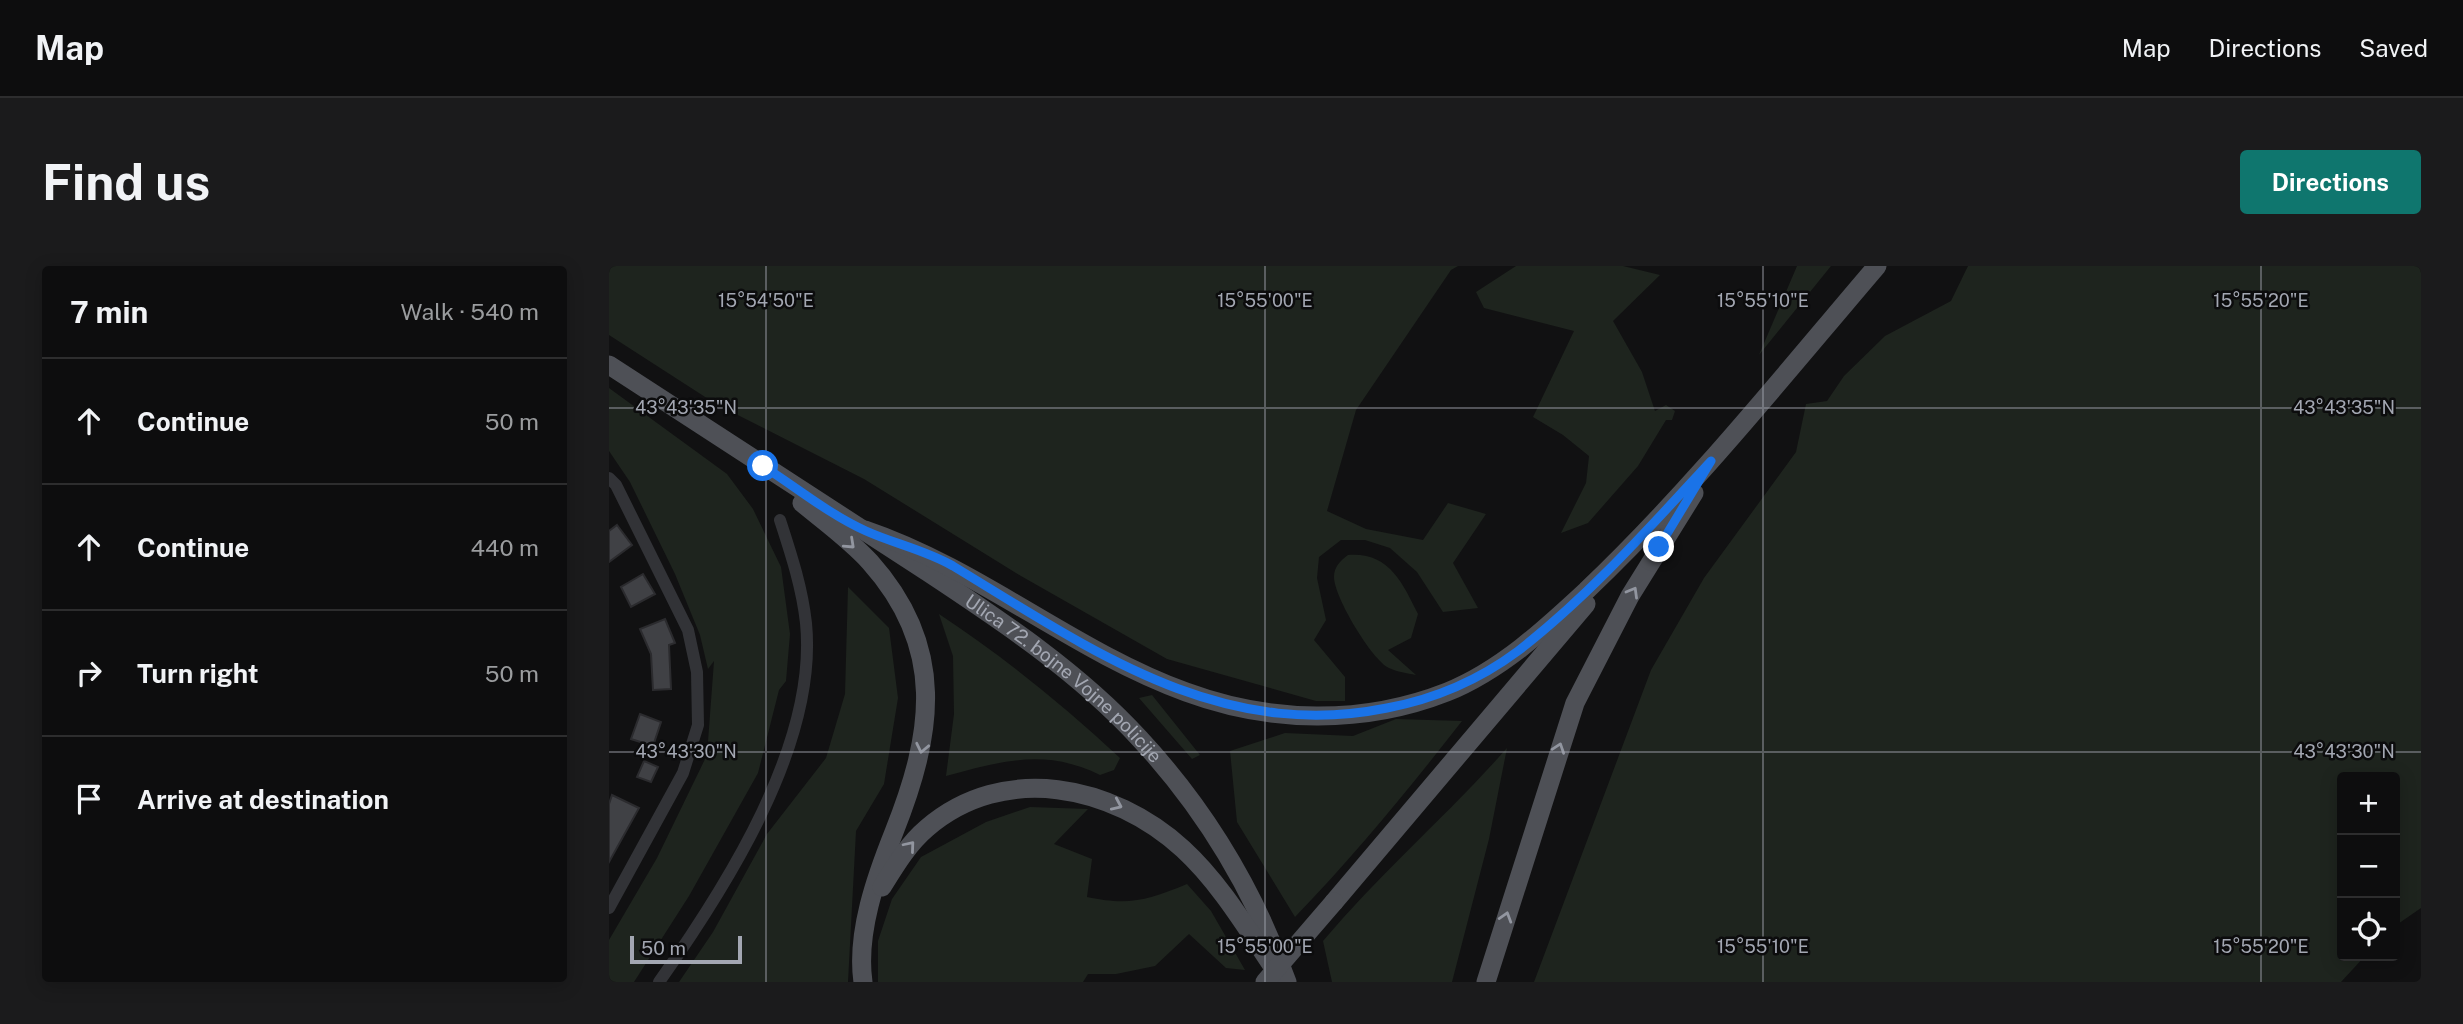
<!DOCTYPE html>
<html lang="en">
<head>
<meta charset="utf-8">
<style>
	:root { --surface:#0d0d0e; --page:#1b1b1c; --text:#f1f3f6; --muted:#9a9c9e; --line:#2d2d2e; --accent:#0f766e }
	body { margin:0; font-family:"Public Sans",sans-serif; background:var(--page); color:var(--text) }
	.controls { position:absolute; right:21px; bottom:21px; display:grid; overflow:hidden; border-radius:7px; box-shadow:0 4px 18px #0003 }
	.controls button { width:63px; height:63px; display:grid; place-items:center; padding:0; border:0; border-bottom:2px solid var(--line); background:var(--surface); color:var(--text); font:35px sans-serif }
	.scale { position:absolute; left:21px; bottom:18px; width:112px; box-sizing:border-box; padding-left:7px; border:4px solid #a3a7b2; border-top:0; font-size:19px; line-height:24px; white-space:nowrap; color:#a3a7b2; -webkit-text-stroke:5px #0c0c0d; paint-order:stroke }
	.stop { position:absolute; width:21px; height:21px; margin:-16px; border:5px solid #1a73e8; border-radius:50%; background:#fff }
	.stop.end { background:#1a73e8; border-color:#fff; box-shadow:0 2px 7px #0008 }
	.list { margin:0; padding:0; list-style:none }
	h2 { display:flex; justify-content:space-between; align-items:center; height:91px; margin:0; padding:0 28px; font-size:30px }
	h2 small { font-size:23px; font-weight:400; color:var(--muted) }
	.list li { display:grid; grid-template-columns:46px 1fr auto; gap:21px; align-items:center; box-sizing:border-box; height:126px; padding:0 28px; border-top:2px solid var(--line) }
	.list b { display:block; font-size:26px; white-space:nowrap }
	.list em { font-size:23px; font-style:normal; color:var(--muted) }
	.icon { flex:none; width:38px; height:38px; fill:none; stroke:currentColor; stroke-width:2; stroke-linecap:round; stroke-linejoin:round }
	.map { position:relative; flex:none; width:1812px; height:716px; overflow:hidden; border-radius:7px }
	header { display:flex; align-items:center; gap:42px; box-sizing:border-box; height:98px; padding:0 35px; background:var(--surface); border-bottom:2px solid var(--line) }
	header strong { font-size:33px }
	nav { display:flex; gap:38px; margin-inline-start:auto; font-size:24px }
	.intro { display:flex; align-items:center; justify-content:space-between; box-sizing:border-box; height:168px; padding:0 42px }
	h1 { margin:0; font-size:49px }
	.button { padding:18px 32px; border-radius:7px; background:var(--accent); color:#fff; font-size:24px; font-weight:700 }
	main { display:flex; gap:42px; padding:0 42px }
	aside { flex:1; background:var(--surface); border-radius:7px; box-shadow:0 4px 18px #0003 }
	.map>svg:first-child { display:block }
	.green { fill:#1e241e }
	.building { fill:#404145; stroke:#2b2b2e; stroke-width:2 }
	.lines { fill:none; stroke-linecap:round; stroke-linejoin:round }
	.minor { stroke:#323337; stroke-width:12 }
	.primary { stroke:#4e5056; stroke-width:19 }
	.primary-bridge { stroke:#4e5056; stroke-width:19 }
	.oneway { stroke:#9296a0 }
	.route { stroke:#1a73e8; stroke-width:9 }
	.ticks { fill:none; stroke:#a3a7b2; stroke-width:2; stroke-opacity:0.45 }
	.labels { text-anchor:middle; stroke-width:5; stroke-linejoin:round; paint-order:stroke }
	.street-label { font-size:19px; fill:#a3a7b2; stroke:#0c0c0d }
	.ticks-label { font-size:18px; text-anchor:middle; fill:#a3a7b2; stroke:#0c0c0d; stroke-width:5; stroke-linejoin:round; paint-order:stroke }
</style>
</head>
<body>
<header>
<strong>Map</strong>
<nav><a>Map</a><a>Directions</a><a>Saved</a></nav>
</header>
<div class="intro"><h1>Find us</h1><a class="button">Directions</a></div>
<main>
<aside>
<h2>7 min<small>Walk · 540 m</small></h2>
<ul class="list">
<li><svg class="icon" aria-label="ahead" viewBox="0 0 24 24"><path d="M12 20V5M6 11l6-6 6 6"/></svg><div><b>Continue</b></div><em>50 m</em></li>
<li><svg class="icon" aria-label="ahead" viewBox="0 0 24 24"><path d="M12 20V5M6 11l6-6 6 6"/></svg><div><b>Continue</b></div><em>440 m</em></li>
<li><svg class="icon" aria-label="right" viewBox="0 0 24 24"><path d="M7 20v-9h11M14 6l5 5-5 5"/></svg><div><b>Turn right</b></div><em>50 m</em></li>
<li><svg class="icon" aria-label="arrive" viewBox="0 0 24 24"><path d="M6 21V4h12l-3 4 3 4H6"/></svg><div><b>Arrive at destination</b></div></li>
</ul>
</aside>
<div class="map">
<svg width="1812" height="716" viewBox="0 0 1812 716">
	<rect width="100%" height="100%" fill="#111112"/>
	<path class="green" d="M 0,0 L 849,0 L 842,4 L 747,144 L 718,245 L 757,263 L 814,274 L 839,237 L 877,248 L 844,297 L 869,342 L 834,346 L 808,306 L 781,282 L 756,274 L 732,274 L 710,291 L 708,312 L 717,354 L 705,374 L 736,411 L 736,435 L 707,435 L 558,393 L 412,310 L 255,213 L 107,138 L 0,69 Z
		M 907,0 L 1014,0 L 1051,9 L 1004,55 L 1033,106 L 1046,145 L 1057,139 L 1066,145 L 1063,154 L 1057,154 L 1029,200 L 979,257 L 952,267 L 977,217 L 980,190 L 954,169 L 924,151 L 965,65 L 875,42 L 867,26 Z
		M 1188,0 L 1222,0 L 1150,89 Z
		M 1359,0 L 1812,0 L 1812,642 L 1786,660 L 1786,511 L 1733,511 L 1733,690 L 1756,690 L 1732,716 L 925,716 L 1042,404 L 1095,312 L 1187,186 L 1197,138 L 1218,135 L 1235,110 L 1276,70 L 1342,35 Z
		M 0,122 L 118,208 L 144,243 L 172,301 L 181,368 L 177,415 L 170,424 L 149,507 L 80,630 L 25,716 L 0,716 L 0,674 L 48,592 L 98,489 L 105,395 L 99,403 L 91,369 L 66,308 L 21,216 L 0,185 Z
		M 739,289 C 780,286 793,316 809,348 L 802,372 L 779,384 L 807,409 C 798,407 788,406 780,402 C 763,394 725,331 725,311 C 725,301 731,295 739,289 Z
		M 239,321 L 280,362 L 289,432 L 275,518 L 247,565 L 239,716 L 70,716 L 104,666 L 158,568 L 217,492 L 236,428 Z
		M 330,348 C 395,391 454,439 511,492 L 505,504 L 491,509 C 437,482 392,495 337,510 L 345,448 L 344,390 Z
		M 543,429 L 591,489 L 583,493 L 530,432 Z
		M 787,453 L 853,455 C 800,523 746,589 686,651 L 628,556 L 621,485 L 676,467 L 744,470 Z
		M 898,482 L 880,573 L 843,716 L 723,716 L 714,675 C 771,607 839,549 898,482 Z
		M 421,541 L 479,543 L 445,578 L 483,593 L 478,631 C 520,640 539,634 578,618 L 602,645 L 636,704 L 617,702 L 580,668 L 546,700 L 507,708 L 479,708 L 474,716 L 269,716 L 269,675 L 283,633 L 312,591 L 377,556 Z"/>
	<path class="building" d="M 8,259 L 23,279 L 0,296 L 0,265 Z
		M 34,308 L 46,328 L 22,341 L 12,321 Z
		M 56,353 L 66,377 L 60,379 L 62,423 L 44,424 L 42,388 L 31,363 Z
		M 31,448 L 52,456 L 44,480 L 22,473 Z
		M 35,495 L 49,501 L 42,516 L 28,511 Z
		M 3,529 L 30,542 L 0,596 L 0,538 Z"/>
	<g class="lines">
		<path class="minor" d="M 0,212 L 7,219 L 79,364 L 88,406 L 89,459 L 74,507 L 0,642
			M 50,716 C 117,621 209,478 197,357 C 193,321 182,288 171,254"/>
		<g class="primary">
			<path id="s1" d="M 0,99 C 103,167 208,233 311,301 C 388,352 468,404 531,473 C 596,543 646,627 678,716"/>
			<path d="M 193,237 C 216,256 241,274 261,296 C 338,382 324,468 285,566 C 267,611 247,667 254,716"/>
			<path d="M 256,264 C 371,303 464,385 577,426 C 661,457 754,459 838,426 C 892,404 936,363 978,324 C 1083,224 1174,110 1268,0"/>
			<path d="M 273,621 C 286,600 299,578 318,562 C 395,496 504,519 574,583 C 610,616 637,661 664,701"/>
			<path d="M 725,636 L 977,338"/>
			<path d="M 877,716 L 966,437 L 1021,330 L 1085,227"/>
		</g>
		<path class="primary-bridge" d="M 656,716 L 725,636"/>
	</g>
	<defs><path id="oneway-chevron" d="M-2-3.5L2.5 0L-2 3.5" fill="none" stroke-width="1.6" stroke-linecap="round" stroke-linejoin="round" transform="scale(1.75)"/></defs>
	<g class="oneway">
		<use href="#oneway-chevron" transform="translate(241 278) rotate(43)"/>
		<use href="#oneway-chevron" transform="translate(1024 326) rotate(-60)"/>
		<use href="#oneway-chevron" transform="translate(313 482) rotate(102)"/>
		<use href="#oneway-chevron" transform="translate(950 482) rotate(-71)"/>
		<use href="#oneway-chevron" transform="translate(508 539) rotate(24)"/>
		<use href="#oneway-chevron" transform="translate(301 580) rotate(-50)"/>
		<use href="#oneway-chevron" transform="translate(897 651) rotate(-73)"/>
	</g>
	<g class="lines">
		<path class="route" d="M 154,200 C 187,221 221,249 257,265 C 286,278 316,284 344,300 C 481,383 610,476 778,442 C 826,433 870,414 909,385 C 980,330 1041,261 1102,195 L 1050,281"/>
	</g>
	<path class="ticks" d="M 157,0 L 157,716M 656,0 L 656,716M 1154,0 L 1154,716M 1652,0 L 1652,716M 0,142 L 1812,142M 0,486 L 1812,486"/>
	<g class="labels">
		<g class="street-label">
			<text dy="7" stroke="none"><textPath href="#s1" startOffset="553">Ulica 72. bojne Vojne policije</textPath></text>
		</g>
	</g>
	<g class="ticks-label">
		<text x="157" y="41">15°54'50"E</text>
		<text x="656" y="41">15°55'00"E</text>
		<text x="1154" y="41">15°55'10"E</text>
		<text x="1652" y="41">15°55'20"E</text>
		<text x="77" y="148">43°43'35"N</text>
		<text x="1735" y="148">43°43'35"N</text>
		<text x="77" y="492">43°43'30"N</text>
		<text x="1735" y="492">43°43'30"N</text>
		<text x="656" y="687">15°55'00"E</text>
		<text x="1154" y="687">15°55'10"E</text>
		<text x="1652" y="687">15°55'20"E</text>
	</g>
</svg>
<div class="controls">
<button>+</button>
<button>−</button>
<button><svg class="icon" aria-label="locate" viewBox="0 0 24 24"><circle cx="12" cy="12" r="6"/><path d="M12 2v4M12 18v4M2 12h4M18 12h4"/></svg></button>
</div>
<div class="scale">50 m</div>
<div class="stop" style="left:154px;top:200px"></div>
<div class="stop end" style="left:1050px;top:281px"></div>
</div>
</main>
</body>
</html>
